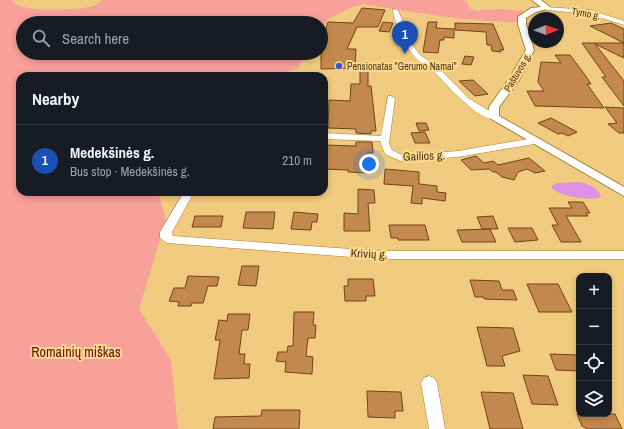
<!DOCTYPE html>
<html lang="en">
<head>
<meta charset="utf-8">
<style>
	:root { --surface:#171b24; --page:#20242c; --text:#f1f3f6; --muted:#9ea1a6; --line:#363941; --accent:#ea580c }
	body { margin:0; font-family:"Archivo Narrow",sans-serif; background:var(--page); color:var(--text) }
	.controls { position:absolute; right:12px; bottom:12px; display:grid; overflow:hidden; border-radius:8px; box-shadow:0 2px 6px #0003 }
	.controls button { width:36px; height:36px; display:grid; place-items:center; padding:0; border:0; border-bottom:1px solid var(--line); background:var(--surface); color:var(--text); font:20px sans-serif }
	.compass { position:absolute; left:528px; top:12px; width:36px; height:36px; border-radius:50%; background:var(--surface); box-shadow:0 2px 6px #0003; rotate:89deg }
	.you { position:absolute; left:369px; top:164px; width:14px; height:14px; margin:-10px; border:3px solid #fff; border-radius:50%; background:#1a73e8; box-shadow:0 0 0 6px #1a73e833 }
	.badge { display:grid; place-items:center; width:26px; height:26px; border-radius:50%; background:var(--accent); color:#fff; font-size:13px; font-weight:700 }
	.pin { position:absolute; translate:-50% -33px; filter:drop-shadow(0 1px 2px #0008) }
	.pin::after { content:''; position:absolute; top:21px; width:14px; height:12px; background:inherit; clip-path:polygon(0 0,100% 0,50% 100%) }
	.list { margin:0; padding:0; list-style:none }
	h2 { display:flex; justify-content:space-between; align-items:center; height:52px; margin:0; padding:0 16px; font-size:17px }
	h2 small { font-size:13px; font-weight:400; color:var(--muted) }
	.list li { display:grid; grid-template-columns:26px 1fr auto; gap:12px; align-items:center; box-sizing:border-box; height:72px; padding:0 16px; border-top:1px solid var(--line) }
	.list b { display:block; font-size:15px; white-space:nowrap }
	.list p { margin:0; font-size:13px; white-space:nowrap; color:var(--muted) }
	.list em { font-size:13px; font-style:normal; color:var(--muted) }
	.icon { flex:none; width:22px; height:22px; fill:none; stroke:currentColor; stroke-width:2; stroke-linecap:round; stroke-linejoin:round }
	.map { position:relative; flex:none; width:624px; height:429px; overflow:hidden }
	.search { position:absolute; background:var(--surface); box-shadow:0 2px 6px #0003; left:16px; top:16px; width:312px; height:44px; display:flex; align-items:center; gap:10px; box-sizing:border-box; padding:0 14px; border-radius:22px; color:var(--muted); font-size:15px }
	.panel { position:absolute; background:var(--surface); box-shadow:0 2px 6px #0003; left:16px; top:72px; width:312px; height:124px; border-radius:12px }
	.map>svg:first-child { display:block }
	.green { fill:#f8a09a }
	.water { fill:#de91e4 }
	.building { fill:#c3884e; stroke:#6e4517 }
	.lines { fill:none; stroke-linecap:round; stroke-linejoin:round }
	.minor-casing { stroke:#a78538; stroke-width:1 }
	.tertiary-casing { stroke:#a78538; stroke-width:2 }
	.minor { fill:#fff; fill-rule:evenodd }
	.tertiary { fill:#fff; fill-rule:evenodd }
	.poi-dot { fill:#2e5bca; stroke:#fed88c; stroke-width:1.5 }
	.labels { text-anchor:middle; stroke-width:4; stroke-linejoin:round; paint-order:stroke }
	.far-street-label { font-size:10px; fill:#493a1a; stroke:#fed88c }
	.far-poi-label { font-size:10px; fill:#493a1a; stroke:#fed88c; text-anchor:start }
	.street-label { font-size:12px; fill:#493a1a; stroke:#fed88c }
	.near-park-label { font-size:14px; fill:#591214; stroke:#fed88c }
</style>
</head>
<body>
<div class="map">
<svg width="624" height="429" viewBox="0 0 624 429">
	<rect width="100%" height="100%" fill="#f0cb7f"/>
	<path class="green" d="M 0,0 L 12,0 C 16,13 76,10 89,7 C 95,6 98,4 102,0 L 463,0 L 467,2 L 469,8 L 476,11 L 498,9 L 525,11 L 517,22 C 466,22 413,12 363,4 L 352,7 L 328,19 L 321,32 L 321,23 L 23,23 L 23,53 L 307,53 L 297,69 L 271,76 L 20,76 L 20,192 L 158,192 L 166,220 L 139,309 L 171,360 L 178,429 L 0,429 Z"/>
	<path class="water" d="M 580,182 C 589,184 598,188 601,197 C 590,201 556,197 551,186 L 558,183 Z"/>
	<path class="building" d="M 362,8 L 385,10 L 378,27 L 357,27 L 347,49 L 356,49 L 355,68 L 321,69 L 321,42 L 322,32 L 325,32 L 328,22 L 353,23 Z
		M 383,22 L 393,23 L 389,32 L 379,31 Z
		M 428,22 L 437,22 L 436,28 L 454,29 L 454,38 L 444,37 L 444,40 L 440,40 L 438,53 L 423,52 Z
		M 455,23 L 493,24 L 504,50 L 500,50 L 501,52 L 492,51 L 491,45 L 487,45 L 486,32 L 455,30 Z
		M 611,23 L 624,29 L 624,43 L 590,26 Z
		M 582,43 L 624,43 L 624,58 L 595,44 L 624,81 L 624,106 L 602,77 L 606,77 Z
		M 555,55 L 570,55 L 585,75 L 591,84 L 587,84 L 604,108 L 535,106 L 527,91 L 544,91 L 538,82 L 541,62 L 561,63 Z
		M 465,56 L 474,57 L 471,65 L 462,64 Z
		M 360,63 L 368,64 L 368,86 L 371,86 L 376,131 L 371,131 L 371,134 L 356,133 L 356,129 L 328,128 L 329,100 L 350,101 L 351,84 L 360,84 Z
		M 473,80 L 488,94 L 475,96 L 459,81 Z
		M 605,107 L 624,108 L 624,133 L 619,133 L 608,124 L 617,123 Z
		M 551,118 L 577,132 L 568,136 L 562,133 L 558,134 L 538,123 Z
		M 416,123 L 426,123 L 429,130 L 419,131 Z
		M 425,132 L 430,143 L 415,143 L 411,133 Z
		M 356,142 L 372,142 L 373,153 L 367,153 L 367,173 L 348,172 L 348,170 L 324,169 L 324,145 L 356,146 Z
		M 476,156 L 484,163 L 493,161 L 498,165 L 529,158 L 545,171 L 535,173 L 527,169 L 518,172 L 514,180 L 502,177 L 496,172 L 493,172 L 489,169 L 471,170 L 461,160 Z
		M 385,169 L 419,172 L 419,184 L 437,186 L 437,192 L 446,193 L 445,201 L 422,198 L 422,204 L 411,203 L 413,186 L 384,184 Z
		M 358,189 L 374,190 L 375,203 L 368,203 L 370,231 L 344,231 L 344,213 L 358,214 Z
		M 568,202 L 583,202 L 590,213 L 586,213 L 588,216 L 566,216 L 581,242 L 561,242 L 552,225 L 558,225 L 549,208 L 572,208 Z
		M 246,212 L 275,212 L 273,229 L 243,228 Z
		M 294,212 L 318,214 L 317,222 L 312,222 L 311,230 L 291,229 Z
		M 195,216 L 223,216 L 221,227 L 192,227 Z
		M 493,216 L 498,229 L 482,229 L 477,217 Z
		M 389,225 L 425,225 L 429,240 L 398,240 L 398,238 L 391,238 Z
		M 508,228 L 532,228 L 538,240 L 515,242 Z
		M 490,229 L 496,242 L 462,242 L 457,230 Z
		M 242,266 L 259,266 L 256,286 L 238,285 Z
		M 188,276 L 219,277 L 217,286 L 208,286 L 203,303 L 192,303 L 191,306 L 178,306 L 179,302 L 169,301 L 174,288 L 185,288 Z
		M 348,279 L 373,279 L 375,296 L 366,296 L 366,301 L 345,301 L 344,286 L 348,286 Z
		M 470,280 L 499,281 L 502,290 L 513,290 L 517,300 L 484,299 L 483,297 L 475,297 Z
		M 527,284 L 558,284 L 572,312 L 539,312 Z
		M 294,312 L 314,312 L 313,325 L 316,325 L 315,338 L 308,338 L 306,356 L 313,357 L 312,374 L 285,372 L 286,362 L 276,361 L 278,352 L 287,352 L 288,346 L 293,346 Z
		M 228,314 L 250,314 L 248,330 L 242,330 L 239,354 L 245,354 L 244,364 L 250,364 L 249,378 L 214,379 L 220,340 L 215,340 L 219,320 L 227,321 Z
		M 477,327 L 513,328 L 520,351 L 502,356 L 505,366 L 487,366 Z
		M 550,354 L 579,355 L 579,371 L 556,370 Z
		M 523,375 L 548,376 L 558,405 L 532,404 Z
		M 367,391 L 401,392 L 403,411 L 395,411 L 395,418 L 368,417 Z
		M 481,392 L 513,393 L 523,429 L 490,429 Z
		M 262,410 L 300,410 L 299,429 L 213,429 L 215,417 L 261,416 Z
		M 577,414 L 615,414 L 622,429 L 587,429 L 582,426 Z"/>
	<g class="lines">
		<defs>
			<path id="minor" d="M 545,7 L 590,10 L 624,21 L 624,25 L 589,14 L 547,10 L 545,9 Z
				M 393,9 L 398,10 L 412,44 L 420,55 L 438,67 L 468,98 L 496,115 L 496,119 C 479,123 445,82 433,71 C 427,66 419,63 414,56 C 407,48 392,18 393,9 Z
				M 388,96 L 391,96 L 395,98 L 389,143 L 392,150 L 402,155 L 458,151 L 534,138 L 539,141 L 534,144 L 458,157 L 401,161 L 385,154 L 380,141 L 324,139 L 324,133 L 381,136 Z
				M 184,192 L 194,192 L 172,232 L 173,236 L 378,251 L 624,251 L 624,259 L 378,259 L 167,243 L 160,238 L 160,232 Z
				M 429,376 L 434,378 L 437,383 L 445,429 L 429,429 L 421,383 L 424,378 Z"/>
			<path id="tertiary" d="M 532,0 L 541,0 L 551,8 L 536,12 L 526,18 L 526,24 L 534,50 L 519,80 L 499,107 L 499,116 L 624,187 L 624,196 L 488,117 L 489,107 L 509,79 L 526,50 L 518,24 L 518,17 L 531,8 L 541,7 Z"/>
		</defs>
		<use href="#minor" class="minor-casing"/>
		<use href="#tertiary" class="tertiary-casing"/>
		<use href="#minor" class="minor"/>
		<use href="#tertiary" class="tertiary"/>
	</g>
	<circle class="poi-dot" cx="339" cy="66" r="4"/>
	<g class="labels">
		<g class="far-street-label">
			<text transform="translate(586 13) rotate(11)" y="4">Tymo g.</text>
			<text transform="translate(517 72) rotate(-59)" y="4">Paštuvos g.</text>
		</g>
		<g class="far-poi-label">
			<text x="347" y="70">Pensionatas "Gerumo Namai"</text>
		</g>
		<g class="street-label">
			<text transform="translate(424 156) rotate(-2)" y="4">Gailios g.</text>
			<text transform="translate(369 254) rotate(3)" y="4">Krivių g.</text>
		</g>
		<g class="near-park-label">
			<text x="76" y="357">Romainių miškas</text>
		</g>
	</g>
</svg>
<div class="controls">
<button>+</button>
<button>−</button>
<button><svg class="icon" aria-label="locate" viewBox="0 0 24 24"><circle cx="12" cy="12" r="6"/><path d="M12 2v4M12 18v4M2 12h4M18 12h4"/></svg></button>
<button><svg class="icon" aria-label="layers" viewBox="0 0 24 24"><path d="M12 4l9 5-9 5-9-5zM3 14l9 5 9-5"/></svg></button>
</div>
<svg class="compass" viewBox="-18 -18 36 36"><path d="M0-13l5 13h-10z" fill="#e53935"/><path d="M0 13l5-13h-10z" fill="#9ea1a6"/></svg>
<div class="you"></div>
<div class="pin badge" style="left:405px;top:54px;background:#1a4fb4">1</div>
<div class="search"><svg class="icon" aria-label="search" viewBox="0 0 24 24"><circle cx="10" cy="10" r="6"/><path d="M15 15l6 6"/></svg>Search here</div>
<section class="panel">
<h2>Nearby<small></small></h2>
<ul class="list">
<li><span class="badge" style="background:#1a4fb4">1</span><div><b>Medekšinės g.</b><p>Bus stop · Medekšinės g.</p></div><em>210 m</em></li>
</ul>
</section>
</div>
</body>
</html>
